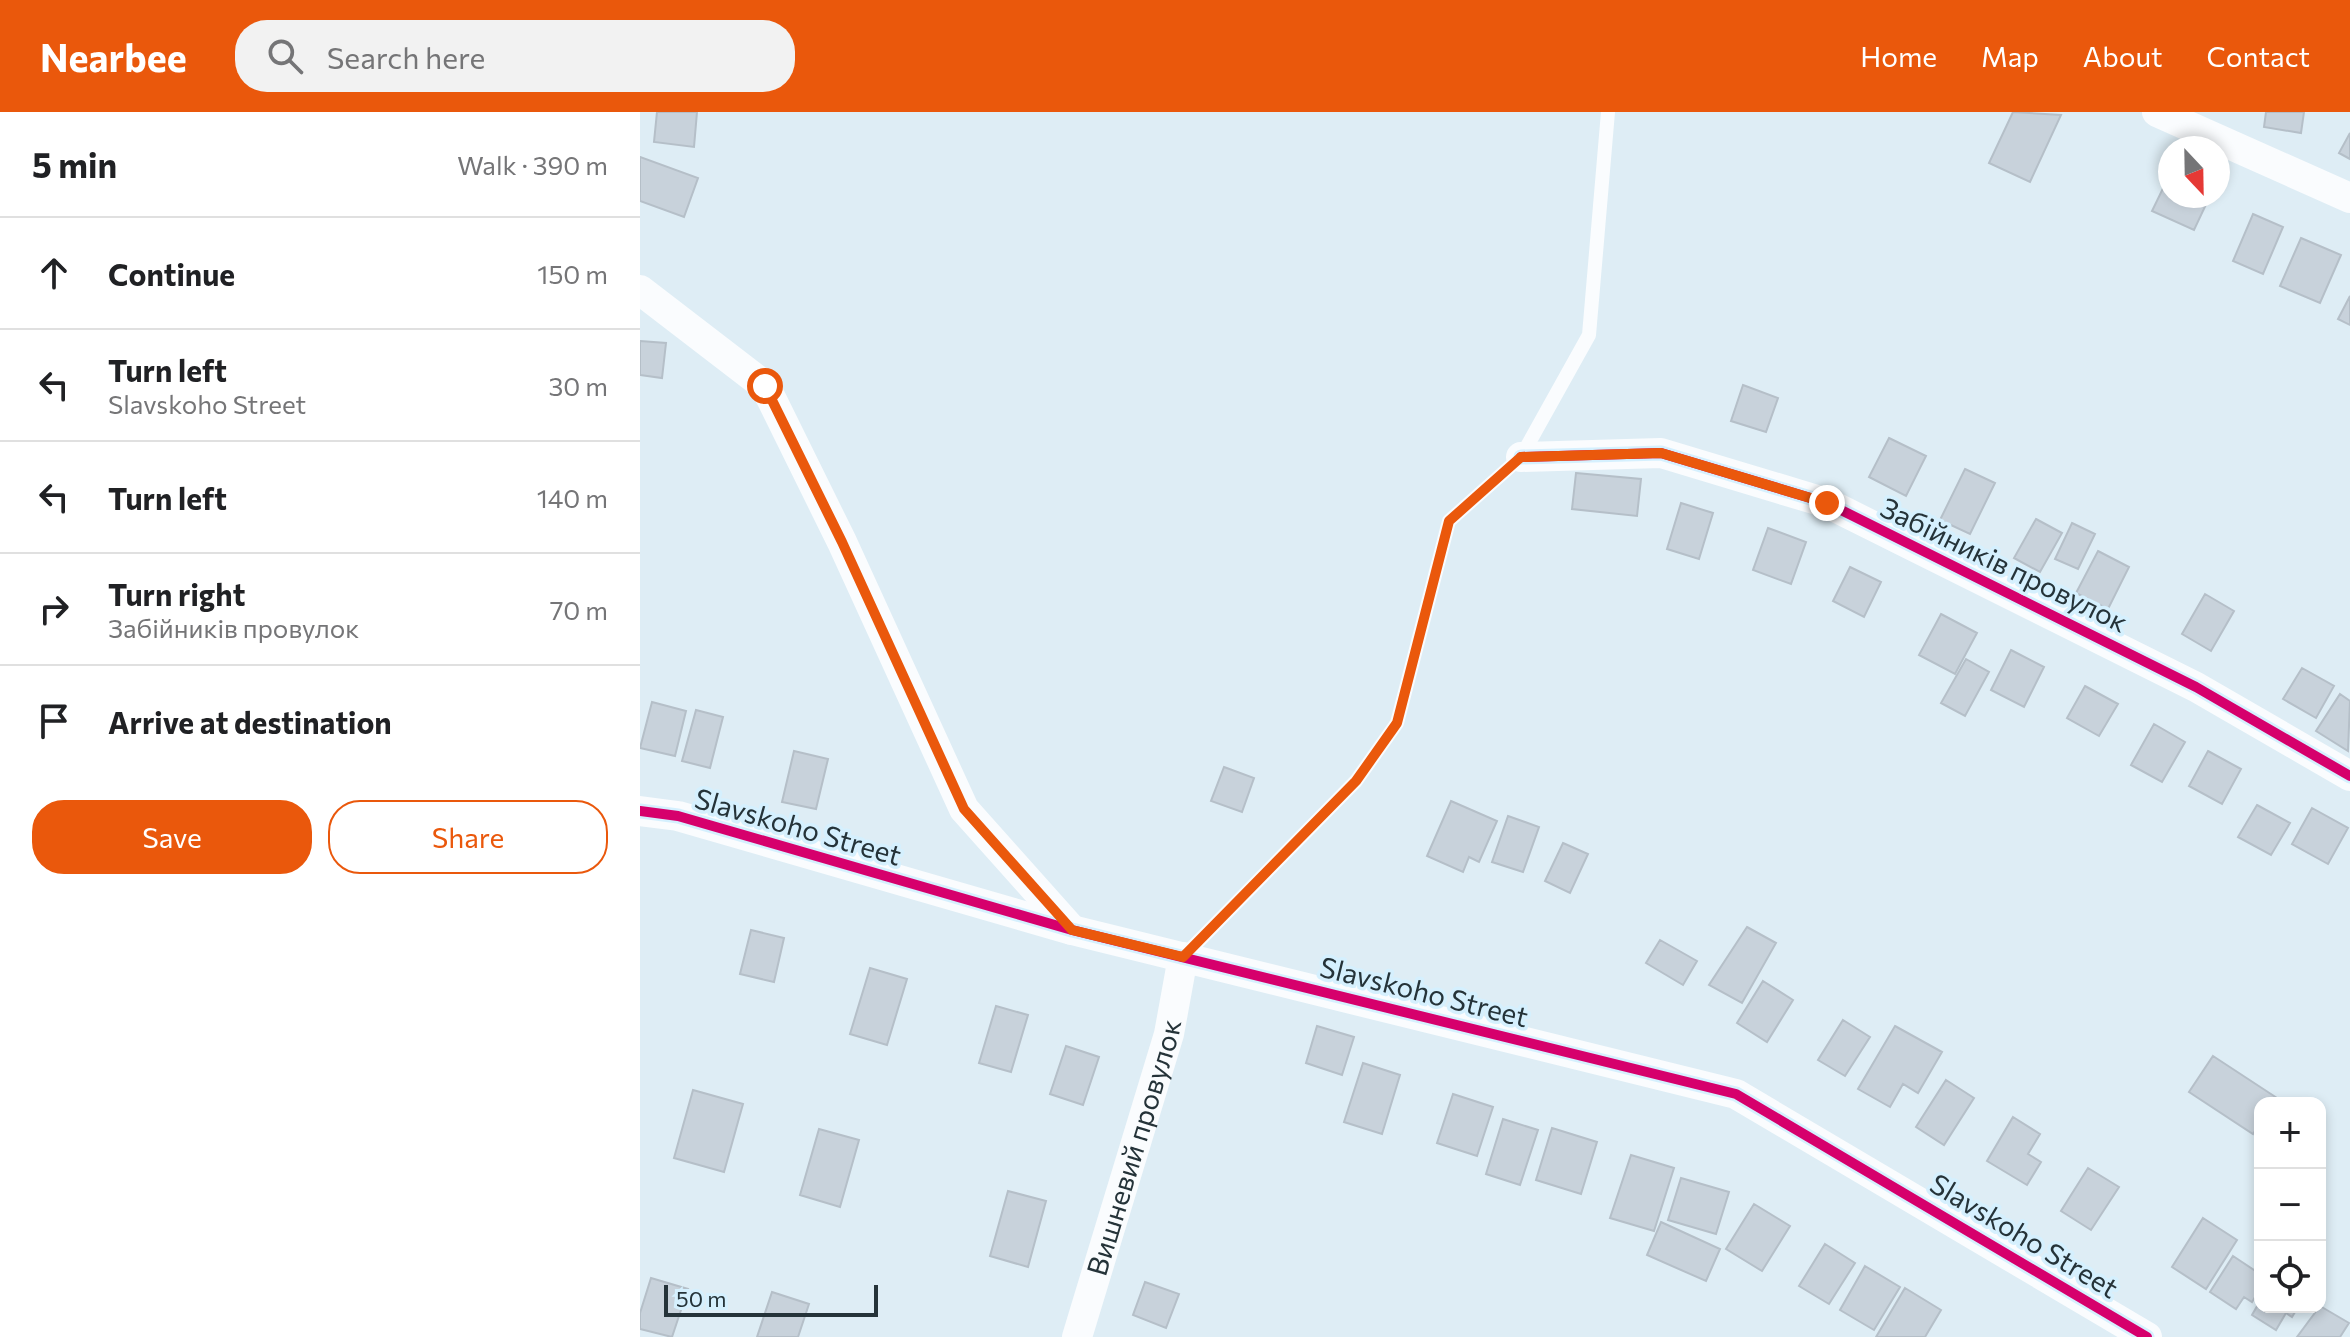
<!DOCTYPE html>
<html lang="en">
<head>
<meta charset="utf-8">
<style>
	:root { --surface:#fff; --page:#f2f2f2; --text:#202124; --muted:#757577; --line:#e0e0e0; --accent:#ea580c }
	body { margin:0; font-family:Commissioner,sans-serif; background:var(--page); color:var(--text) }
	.controls { position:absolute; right:24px; bottom:24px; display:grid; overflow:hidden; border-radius:16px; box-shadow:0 4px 12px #0003 }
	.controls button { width:72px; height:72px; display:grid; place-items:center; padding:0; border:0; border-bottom:2px solid var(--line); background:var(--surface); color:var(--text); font:40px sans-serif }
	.compass { position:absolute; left:1518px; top:24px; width:72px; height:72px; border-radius:50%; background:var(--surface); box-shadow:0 4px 12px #0003; rotate:158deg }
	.scale { position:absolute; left:24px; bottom:20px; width:214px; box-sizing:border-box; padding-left:8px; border:4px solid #253339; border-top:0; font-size:22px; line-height:28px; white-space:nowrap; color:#253339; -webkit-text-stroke:6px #d5f0fe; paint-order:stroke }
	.stop { position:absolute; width:24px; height:24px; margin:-18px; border:6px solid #ea580c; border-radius:50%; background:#fff }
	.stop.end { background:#ea580c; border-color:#fff; box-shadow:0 2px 8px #0008 }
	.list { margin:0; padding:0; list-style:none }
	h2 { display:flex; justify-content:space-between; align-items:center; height:104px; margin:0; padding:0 32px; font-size:34px }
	h2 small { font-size:26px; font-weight:400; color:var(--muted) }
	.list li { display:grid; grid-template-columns:52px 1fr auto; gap:24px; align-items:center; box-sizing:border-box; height:112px; padding:0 32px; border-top:2px solid var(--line) }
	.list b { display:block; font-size:30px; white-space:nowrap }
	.list p { margin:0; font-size:26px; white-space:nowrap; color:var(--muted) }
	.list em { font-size:26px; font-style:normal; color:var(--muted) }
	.actions { display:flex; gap:16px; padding:24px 32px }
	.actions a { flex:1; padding:18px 0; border:2px solid var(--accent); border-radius:32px; text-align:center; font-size:28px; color:var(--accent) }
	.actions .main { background:var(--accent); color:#fff }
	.icon { flex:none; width:44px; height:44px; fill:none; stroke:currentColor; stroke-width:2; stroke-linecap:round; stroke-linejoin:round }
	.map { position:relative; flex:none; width:1710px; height:1225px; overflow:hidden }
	header { display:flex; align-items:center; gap:48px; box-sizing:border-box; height:112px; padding:0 40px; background:var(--accent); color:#fff }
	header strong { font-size:38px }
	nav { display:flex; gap:44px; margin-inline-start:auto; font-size:28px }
	.search { width:560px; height:72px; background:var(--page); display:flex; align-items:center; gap:20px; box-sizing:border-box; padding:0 28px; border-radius:32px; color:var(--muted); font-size:30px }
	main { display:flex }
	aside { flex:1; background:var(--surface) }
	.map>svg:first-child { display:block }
	.building { fill:#c8d2db; stroke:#b5bfc8; stroke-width:2 }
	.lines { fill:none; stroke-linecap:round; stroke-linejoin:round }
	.service { stroke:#fafcfe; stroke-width:14 }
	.minor { stroke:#fafcfe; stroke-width:30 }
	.cycleway-casing { stroke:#d5f0fe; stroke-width:15 }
	.cycleway { stroke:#d6006c; stroke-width:10 }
	.route { stroke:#ea580c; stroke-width:10 }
	.labels { text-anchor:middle; stroke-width:7; stroke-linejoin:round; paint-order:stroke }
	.street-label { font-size:28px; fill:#253339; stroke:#d5f0fe }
</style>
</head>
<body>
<header>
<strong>Nearbee</strong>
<div class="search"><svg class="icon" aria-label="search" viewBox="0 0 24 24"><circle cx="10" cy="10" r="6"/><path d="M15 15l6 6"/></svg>Search here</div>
<nav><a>Home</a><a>Map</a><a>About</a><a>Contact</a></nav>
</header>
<main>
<aside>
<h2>5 min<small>Walk · 390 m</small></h2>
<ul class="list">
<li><svg class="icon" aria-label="ahead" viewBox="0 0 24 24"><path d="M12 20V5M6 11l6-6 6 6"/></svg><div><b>Continue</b></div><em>150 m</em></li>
<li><svg class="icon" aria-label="left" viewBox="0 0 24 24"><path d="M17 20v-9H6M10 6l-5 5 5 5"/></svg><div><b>Turn left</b><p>Slavskoho Street</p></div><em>30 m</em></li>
<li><svg class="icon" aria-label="left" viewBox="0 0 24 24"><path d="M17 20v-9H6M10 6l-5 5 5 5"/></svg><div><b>Turn left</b></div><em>140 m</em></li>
<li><svg class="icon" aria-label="right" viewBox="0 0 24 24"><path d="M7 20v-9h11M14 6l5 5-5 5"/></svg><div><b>Turn right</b><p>Забійників провулок</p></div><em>70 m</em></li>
<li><svg class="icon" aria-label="arrive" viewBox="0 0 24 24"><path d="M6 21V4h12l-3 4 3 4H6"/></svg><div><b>Arrive at destination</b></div></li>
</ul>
<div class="actions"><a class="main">Save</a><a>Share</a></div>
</aside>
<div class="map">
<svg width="1710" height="1225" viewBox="0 0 1710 1225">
	<rect width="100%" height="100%" fill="#deedf5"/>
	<path class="building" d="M 17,0 L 57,0 L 54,35 L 14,30 Z
		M 1373,0 L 1421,3 L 1390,70 L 1349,51 Z
		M 1626,0 L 1664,0 L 1661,21 L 1624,15 Z
		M 1710,21 L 1710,47 L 1699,41 Z
		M 0,45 L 58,66 L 44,105 L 0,89 Z
		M 1530,62 L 1530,84 L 1570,84 L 1554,118 L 1512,99 Z
		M 1613,102 L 1643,115 L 1623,162 L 1593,149 Z
		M 1661,126 L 1701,143 L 1680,191 L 1640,174 Z
		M 1710,184 L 1710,213 L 1698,207 Z
		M 0,229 L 26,231 L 22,266 L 0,263 Z
		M 1103,273 L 1138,286 L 1126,320 L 1091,309 Z
		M 1249,326 L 1286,344 L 1266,384 L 1229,365 Z
		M 1325,357 L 1355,371 L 1330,422 L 1300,408 Z
		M 936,361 L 1001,367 L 997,404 L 932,397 Z
		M 1041,391 L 1073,401 L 1059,447 L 1027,437 Z
		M 1396,407 L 1422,421 L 1400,460 L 1374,446 Z
		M 1432,411 L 1455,422 L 1438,457 L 1415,447 Z
		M 1128,416 L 1166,430 L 1151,472 L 1113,458 Z
		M 1458,439 L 1489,455 L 1468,497 L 1436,481 Z
		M 1210,455 L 1241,470 L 1224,505 L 1193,489 Z
		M 1565,482 L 1594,499 L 1571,539 L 1542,522 Z
		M 1301,502 L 1337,521 L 1315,562 L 1279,543 Z
		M 1371,538 L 1404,555 L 1384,595 L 1351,578 Z
		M 1326,547 L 1349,560 L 1325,604 L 1301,591 Z
		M 1662,556 L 1694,574 L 1676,606 L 1643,587 Z
		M 1445,574 L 1478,592 L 1459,624 L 1427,606 Z
		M 1700,582 L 1710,589 L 1708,639 L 1676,619 Z
		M 12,590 L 46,599 L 35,644 L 0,636 Z
		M 56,598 L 83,605 L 70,656 L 42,649 Z
		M 1514,612 L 1545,630 L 1522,670 L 1491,653 Z
		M 154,639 L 188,647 L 176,697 L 142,690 Z
		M 1568,639 L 1601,657 L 1582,692 L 1549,674 Z
		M 584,655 L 614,666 L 602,700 L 571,689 Z
		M 811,689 L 857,709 L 839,750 L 829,745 L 823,760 L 787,744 Z
		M 1617,693 L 1650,711 L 1631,743 L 1598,725 Z
		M 1672,696 L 1708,716 L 1688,752 L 1652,732 Z
		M 868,704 L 899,715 L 883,760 L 852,750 Z
		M 923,731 L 948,742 L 930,781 L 905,769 Z
		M 1107,815 L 1136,831 L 1102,891 L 1069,873 Z
		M 111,818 L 144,826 L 134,870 L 100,862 Z
		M 1020,828 L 1057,849 L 1043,873 L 1006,851 Z
		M 230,856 L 267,867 L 247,933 L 210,922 Z
		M 1123,869 L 1153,888 L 1127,930 L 1097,911 Z
		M 356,894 L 388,903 L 371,960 L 339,951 Z
		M 1203,908 L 1230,925 L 1205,964 L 1178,948 Z
		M 677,914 L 714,925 L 702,963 L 666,951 Z
		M 1255,914 L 1302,940 L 1278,981 L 1263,972 L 1250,995 L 1218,977 Z
		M 426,934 L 459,945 L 443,993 L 410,982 Z
		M 1573,944 L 1637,986 L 1634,991 L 1620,991 L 1620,1011 L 1613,1022 L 1549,980 Z
		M 723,951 L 760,963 L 742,1022 L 704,1010 Z
		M 1306,968 L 1334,986 L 1304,1033 L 1276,1015 Z
		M 53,978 L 103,992 L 84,1060 L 34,1046 Z
		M 813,982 L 853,995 L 837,1044 L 797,1031 Z
		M 1373,1005 L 1400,1022 L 1388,1042 L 1401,1050 L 1387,1073 L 1347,1049 Z
		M 863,1007 L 898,1018 L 880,1073 L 846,1062 Z
		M 912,1016 L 957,1030 L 941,1082 L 896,1068 Z
		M 179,1017 L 219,1028 L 200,1095 L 160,1083 Z
		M 991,1043 L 1034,1056 L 1014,1119 L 970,1106 Z
		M 1448,1056 L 1479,1075 L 1451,1118 L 1421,1099 Z
		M 1041,1066 L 1089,1080 L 1076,1122 L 1028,1108 Z
		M 368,1079 L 406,1089 L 388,1155 L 350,1144 Z
		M 1114,1092 L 1150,1114 L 1122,1159 L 1086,1137 Z
		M 1563,1106 L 1597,1128 L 1566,1177 L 1532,1155 Z
		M 1021,1110 L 1080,1137 L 1066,1169 L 1007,1143 Z
		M 1185,1132 L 1215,1151 L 1189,1192 L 1159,1174 Z
		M 1593,1144 L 1620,1162 L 1620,1177 L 1612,1190 L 1604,1185 L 1596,1197 L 1570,1180 Z
		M 1225,1154 L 1260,1175 L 1234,1218 L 1200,1198 Z
		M 11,1166 L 48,1177 L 32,1225 L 0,1217 L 0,1201 Z
		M 505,1170 L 539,1182 L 526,1216 L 493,1203 Z
		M 1265,1176 L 1301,1198 L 1285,1225 L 1236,1225 Z
		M 132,1180 L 169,1192 L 158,1225 L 117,1225 Z
		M 1620,1189 L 1620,1195 L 1658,1195 L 1652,1205 L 1646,1201 L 1636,1218 L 1612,1203 Z
		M 1680,1194 L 1709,1211 L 1700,1225 L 1657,1225 Z"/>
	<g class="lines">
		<path class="service" d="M 543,845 L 716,669 L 757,611 L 809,409 L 881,345 L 949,223 L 968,0"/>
		<g class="minor">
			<path d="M 1517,0 L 1710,86"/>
			<path d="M 0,178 L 125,274 L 202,430 L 324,697 L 432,818"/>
			<path d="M 881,345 L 1021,341 L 1187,391 L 1556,575 L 1710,664"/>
			<path d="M 0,699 L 38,704 L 432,818 L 1096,982 L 1507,1225"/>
			<path id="s1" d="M 437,1225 L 529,922 L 543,845"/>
		</g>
		<defs>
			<path id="cycleway" d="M 881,345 L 1021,341 L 1187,391 L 1556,575 L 1710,664
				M 0,699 L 38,704 L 432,818 L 1096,982 L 1507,1225"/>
		</defs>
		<use href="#cycleway" class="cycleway-casing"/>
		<use href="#cycleway" class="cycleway"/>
	</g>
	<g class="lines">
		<path class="route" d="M 125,274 L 202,430 L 324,697 L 432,818 L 543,845 L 716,669 L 757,611 L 809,409 L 881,345 L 1021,341 L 1187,391"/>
	</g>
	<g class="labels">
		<g class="street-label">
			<text transform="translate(1364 453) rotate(26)" y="10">Забійників провулок</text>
			<text transform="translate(158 715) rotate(16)" y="10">Slavskoho Street</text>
			<text transform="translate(784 880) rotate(14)" y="10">Slavskoho Street</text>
			<text dy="10" stroke="none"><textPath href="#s1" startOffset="198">Вишневий провулок</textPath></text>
			<text transform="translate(1384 1124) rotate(31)" y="10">Slavskoho Street</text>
		</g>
	</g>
</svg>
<div class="controls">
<button>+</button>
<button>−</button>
<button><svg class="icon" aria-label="locate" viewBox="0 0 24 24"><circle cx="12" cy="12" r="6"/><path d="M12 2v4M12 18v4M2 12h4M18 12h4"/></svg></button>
</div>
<svg class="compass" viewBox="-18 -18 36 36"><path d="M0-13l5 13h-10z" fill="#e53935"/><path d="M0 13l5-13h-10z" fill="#757577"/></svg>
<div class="scale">50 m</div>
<div class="stop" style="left:125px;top:274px"></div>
<div class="stop end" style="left:1187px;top:391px"></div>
</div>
</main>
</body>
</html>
